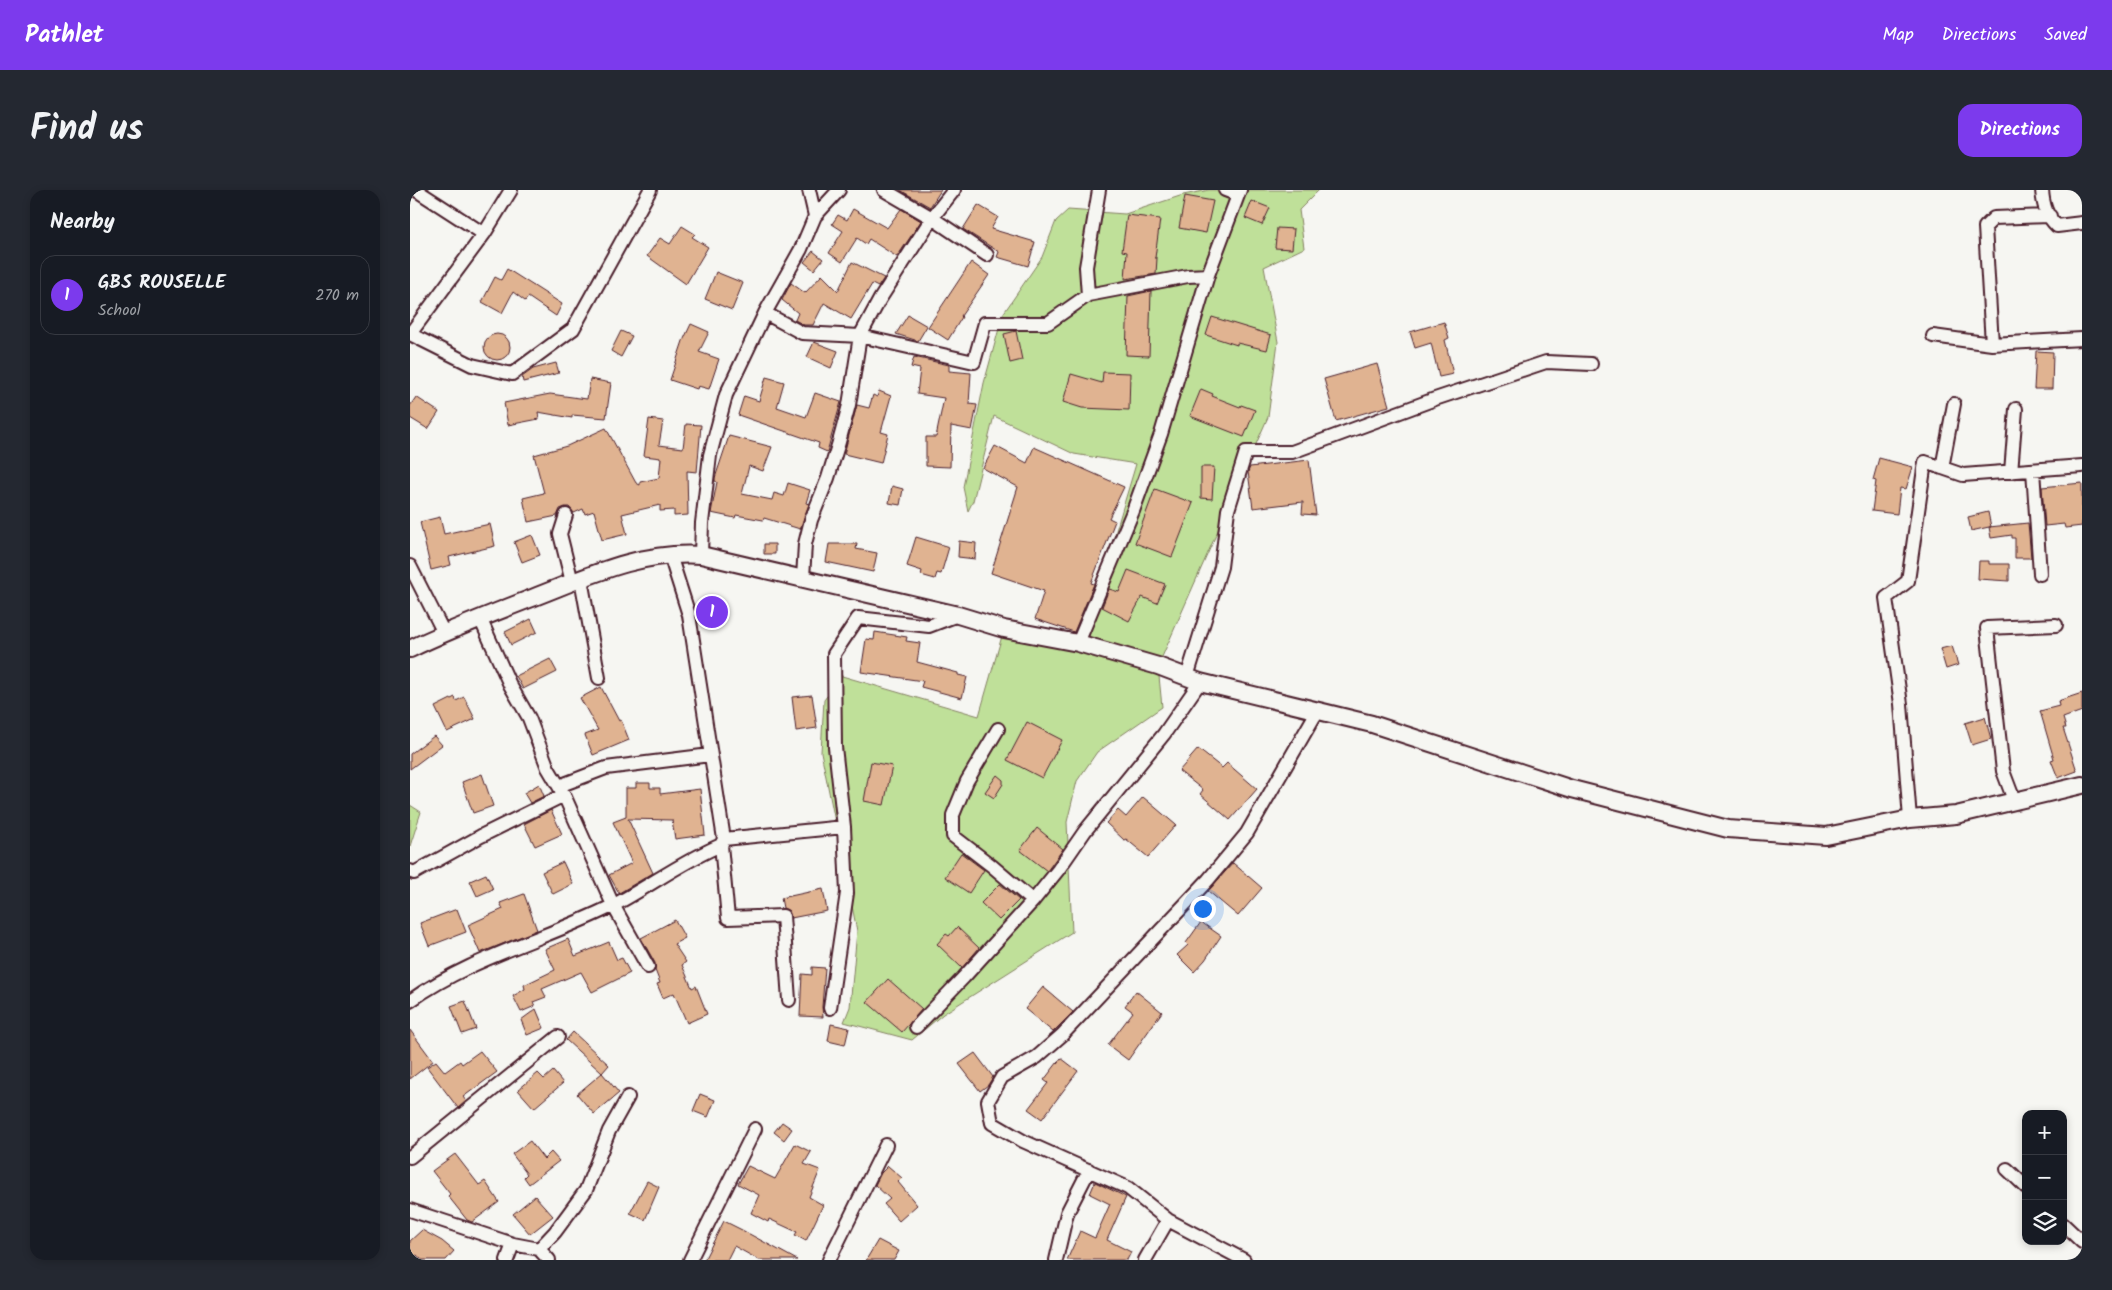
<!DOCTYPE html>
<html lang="en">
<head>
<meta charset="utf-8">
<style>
	:root { --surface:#171b24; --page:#242831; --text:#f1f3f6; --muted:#9ea1a6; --line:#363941; --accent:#7c3aed }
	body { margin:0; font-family:Kalam,sans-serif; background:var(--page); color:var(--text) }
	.controls { position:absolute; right:15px; bottom:15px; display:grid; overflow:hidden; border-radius:10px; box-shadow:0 2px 8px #0003 }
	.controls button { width:45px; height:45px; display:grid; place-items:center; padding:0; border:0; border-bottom:1px solid var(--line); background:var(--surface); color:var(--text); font:25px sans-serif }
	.you { position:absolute; left:792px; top:718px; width:18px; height:18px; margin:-12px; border:4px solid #fff; border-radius:50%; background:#1a73e8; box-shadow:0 0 0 8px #1a73e833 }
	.badge { display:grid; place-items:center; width:32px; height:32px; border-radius:50%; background:var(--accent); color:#fff; font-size:16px; font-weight:700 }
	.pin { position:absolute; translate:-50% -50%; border:2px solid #fff; box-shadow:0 1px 5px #0006 }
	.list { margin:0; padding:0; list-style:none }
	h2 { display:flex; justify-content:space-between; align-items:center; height:65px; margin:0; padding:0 20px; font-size:21px }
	h2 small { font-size:16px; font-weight:400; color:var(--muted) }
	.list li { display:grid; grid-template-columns:32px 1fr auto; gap:15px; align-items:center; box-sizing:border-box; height:80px; margin:0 10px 10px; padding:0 10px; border:1px solid var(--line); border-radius:15px }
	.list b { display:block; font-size:19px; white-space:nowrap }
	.list p { margin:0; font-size:16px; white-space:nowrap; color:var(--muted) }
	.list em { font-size:16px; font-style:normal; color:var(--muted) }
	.icon { flex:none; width:28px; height:28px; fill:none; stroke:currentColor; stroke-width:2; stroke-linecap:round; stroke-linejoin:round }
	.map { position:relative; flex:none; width:1672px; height:1070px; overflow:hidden; border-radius:15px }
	header { display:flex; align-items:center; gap:30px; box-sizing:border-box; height:70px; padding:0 25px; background:var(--accent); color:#fff }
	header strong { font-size:24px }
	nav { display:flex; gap:28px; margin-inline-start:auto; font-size:18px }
	.intro { display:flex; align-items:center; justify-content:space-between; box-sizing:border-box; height:120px; padding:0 30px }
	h1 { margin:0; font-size:35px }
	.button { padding:12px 22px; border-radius:15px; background:var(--accent); color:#fff; font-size:18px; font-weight:700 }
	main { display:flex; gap:30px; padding:0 30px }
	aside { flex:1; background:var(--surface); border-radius:15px; box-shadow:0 2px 8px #0003 }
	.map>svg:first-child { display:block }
	.green { fill:#bfe099; stroke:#848062 }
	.building { fill:#e0b391; stroke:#4a1f2b }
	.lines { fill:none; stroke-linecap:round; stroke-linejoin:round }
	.minor-casing { stroke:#4a1f2b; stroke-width:16 }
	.tertiary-casing { stroke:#4a1f2b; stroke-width:20 }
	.minor { stroke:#f6f6f2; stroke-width:12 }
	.tertiary { stroke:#f6f6f2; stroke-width:16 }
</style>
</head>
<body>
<header>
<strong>Pathlet</strong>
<nav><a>Map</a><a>Directions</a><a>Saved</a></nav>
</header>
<div class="intro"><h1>Find us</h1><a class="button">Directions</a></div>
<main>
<aside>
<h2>Nearby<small></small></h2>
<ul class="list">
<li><span class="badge">1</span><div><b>GBS ROUSELLE</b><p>School</p></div><em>270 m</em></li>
</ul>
</aside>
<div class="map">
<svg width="1672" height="1070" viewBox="0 0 1672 1070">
	<rect width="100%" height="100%" fill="#f6f6f2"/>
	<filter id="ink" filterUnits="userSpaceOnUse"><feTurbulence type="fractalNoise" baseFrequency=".02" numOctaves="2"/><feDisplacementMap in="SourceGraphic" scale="10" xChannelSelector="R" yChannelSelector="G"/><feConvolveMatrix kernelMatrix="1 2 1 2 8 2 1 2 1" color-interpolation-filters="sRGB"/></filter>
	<g filter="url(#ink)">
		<path class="green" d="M 799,0 L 909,0 L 889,20 L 894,58 L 854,77 L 868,152 L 858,227 L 748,476 L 752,517 L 687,562 L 667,591 L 657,632 L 662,742 L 533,824 L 502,850 L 434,832 L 440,817 L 447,741 L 411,562 L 414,510 L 432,486 L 569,526 L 594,439 L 668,453 L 684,414 L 726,274 L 664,264 L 584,226 L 563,311 L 558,321 L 553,297 L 574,193 L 593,124 L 632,67 L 646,31 L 658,20 L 715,24 L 773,5 Z
			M 0,615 L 11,622 L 0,656 Z"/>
		<path class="building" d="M 490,0 L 531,0 L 520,17 Z
			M 775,6 L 803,11 L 796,43 L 769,38 Z
			M 842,11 L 860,18 L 852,35 L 835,28 Z
			M 568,15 L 588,27 L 581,39 L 625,52 L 618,76 L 587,67 L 589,62 L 553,39 Z
			M 443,19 L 477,38 L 491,19 L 511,31 L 487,67 L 459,49 L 456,54 L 447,48 L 432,72 L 419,63 L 433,41 L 422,34 L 428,25 L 437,30 Z
			M 717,25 L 750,29 L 745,68 L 747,68 L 746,84 L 715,89 L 717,62 L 712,61 Z
			M 272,36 L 285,44 L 282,47 L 298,57 L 276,94 L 237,66 L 250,48 L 260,54 Z
			M 867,38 L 884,39 L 882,59 L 865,58 Z
			M 403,61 L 413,69 L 404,80 L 394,72 Z
			M 442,72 L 474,88 L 468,97 L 462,94 L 441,129 L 414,113 L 403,135 L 394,135 L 385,130 L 388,123 L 372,110 L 381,93 L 395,103 L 412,85 L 428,101 Z
			M 561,72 L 579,85 L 551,126 L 552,127 L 538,150 L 518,137 Z
			M 97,79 L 152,114 L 146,126 L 118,107 L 115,111 L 103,102 L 92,123 L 72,112 L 85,87 L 91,90 Z
			M 306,82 L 333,93 L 322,120 L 295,109 Z
			M 741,101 L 739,166 L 716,165 L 718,106 Z
			M 498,125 L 517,136 L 508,151 L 486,144 Z
			M 802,127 L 861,145 L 857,160 L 827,153 L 827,155 L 796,145 Z
			M 1034,132 L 1039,148 L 1035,150 L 1043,184 L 1029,187 L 1021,153 L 1005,158 L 1000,142 Z
			M 281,134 L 299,142 L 289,162 L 309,169 L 299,199 L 288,196 L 287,199 L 260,190 L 273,151 Z
			M 211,141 L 222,146 L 211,167 L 201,161 Z
			M 606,141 L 612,170 L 600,173 L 594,144 Z
			M74 157a13 13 0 1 1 26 0a13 13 0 1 1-26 0Z
			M 404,152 L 428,161 L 421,178 L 397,167 Z
			M 1626,161 L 1643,162 L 1642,199 L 1624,199 Z
			M 504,167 L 539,175 L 539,181 L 561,183 L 559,214 L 567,215 L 562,240 L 541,236 L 540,277 L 516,276 L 516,247 L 526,247 L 534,208 L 507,204 L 510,179 L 501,177 Z
			M 146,173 L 149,183 L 113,192 L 112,187 L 123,179 Z
			M 967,174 L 979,216 L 926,231 L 914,189 Z
			M 693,182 L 720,183 L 719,220 L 672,218 L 653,212 L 661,184 L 692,193 Z
			M 356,187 L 374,192 L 367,217 L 396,227 L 405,203 L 431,212 L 417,262 L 408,258 L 409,253 L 328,225 L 334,206 L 349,211 Z
			M 180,189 L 201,193 L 196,228 L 162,225 L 162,228 L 128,222 L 129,229 L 98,235 L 94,213 L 140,204 L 177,209 Z
			M 791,199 L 803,204 L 802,206 L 830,217 L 831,215 L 845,220 L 834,247 L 780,226 Z
			M 469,201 L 481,206 L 471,242 L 478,244 L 471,273 L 434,264 L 447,215 L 459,218 L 463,205 L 467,207 Z
			M 6,207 L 29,222 L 18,239 L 0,228 L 0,216 Z
			M 239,229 L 253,231 L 249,255 L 273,258 L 276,234 L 291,235 L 287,282 L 277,281 L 278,325 L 264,326 L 264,320 L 250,321 L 250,315 L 212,324 L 217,344 L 192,350 L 184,321 L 175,324 L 173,319 L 164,323 L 159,317 L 155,317 L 150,319 L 147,326 L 118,332 L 113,308 L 134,303 L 124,265 L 157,256 L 196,238 L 226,293 L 230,295 L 230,292 L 249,288 L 251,268 L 234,266 Z
			M 319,246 L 362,257 L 353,281 L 339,276 L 332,304 L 362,310 L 364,303 L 374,306 L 378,293 L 400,300 L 396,313 L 399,314 L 390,339 L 354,328 L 353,330 L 326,325 L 325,328 L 301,323 L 307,292 L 305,291 L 305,288 Z
			M 585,256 L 617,273 L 624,257 L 714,297 L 699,328 L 705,331 L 681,393 L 684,394 L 664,442 L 625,429 L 634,401 L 581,383 L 608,297 L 573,278 Z
			M 1469,268 L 1503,277 L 1496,299 L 1490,298 L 1487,324 L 1462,321 L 1466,291 L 1463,290 Z
			M 899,270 L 906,325 L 892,324 L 893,312 L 843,318 L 838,282 L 840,277 Z
			M 791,277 L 804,277 L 802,309 L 791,308 Z
			M 1672,293 L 1672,336 L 1655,338 L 1654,334 L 1635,336 L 1632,297 Z
			M 482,296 L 493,299 L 490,315 L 479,313 Z
			M 745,299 L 783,313 L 762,367 L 725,353 Z
			M 1578,322 L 1581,337 L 1579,337 L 1618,333 L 1621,368 L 1605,368 L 1605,348 L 1602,348 L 1602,345 L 1581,348 L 1579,337 L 1561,341 L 1558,327 Z
			M 30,327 L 34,344 L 80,334 L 85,356 L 39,367 L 41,375 L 21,380 L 10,332 Z
			M 122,345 L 130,365 L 112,372 L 104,352 Z
			M 506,347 L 539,357 L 531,384 L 527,383 L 525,389 L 511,385 L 512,381 L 497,376 Z
			M 549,351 L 566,353 L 565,369 L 548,367 Z
			M 354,354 L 365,354 L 365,364 L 354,364 Z
			M 419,354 L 447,354 L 446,359 L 467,363 L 463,382 L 416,372 Z
			M 1569,371 L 1579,371 L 1579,374 L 1599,374 L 1599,391 L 1568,389 Z
			M 718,380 L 755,394 L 747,413 L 732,407 L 719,431 L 692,417 L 699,399 L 709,402 Z
			M 121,429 L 127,442 L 101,455 L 95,442 Z
			M 465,442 L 497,447 L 496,451 L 510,453 L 507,472 L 548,483 L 548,485 L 557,487 L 552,508 L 511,497 L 513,491 L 451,482 L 456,449 L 464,450 Z
			M 1542,456 L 1548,475 L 1536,479 L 1530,459 Z
			M 140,469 L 147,482 L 113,499 L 106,486 Z
			M 191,497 L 209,531 L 211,530 L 219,550 L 183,565 L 175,545 L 188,540 L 170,508 Z
			M 1672,503 L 1672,521 L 1653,528 L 1656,538 L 1653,538 L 1667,581 L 1648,588 L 1641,570 L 1644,569 L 1630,521 L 1649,516 L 1648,511 Z
			M 402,505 L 407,538 L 386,541 L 382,507 Z
			M 45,507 L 46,511 L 54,507 L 65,529 L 37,542 L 25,517 Z
			M 1575,527 L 1581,549 L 1562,555 L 1555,533 Z
			M 617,532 L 652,550 L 632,588 L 597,570 Z
			M 24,546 L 32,555 L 0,579 L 0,564 Z
			M 788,559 L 812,578 L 817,573 L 847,599 L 820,630 L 790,604 L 793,600 L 769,581 Z
			M 461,572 L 482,576 L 474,615 L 454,611 Z
			M 72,584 L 83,616 L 63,623 L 52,592 Z
			M 587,585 L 593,590 L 593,594 L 584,608 L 575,602 Z
			M 226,593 L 240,593 L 240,598 L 250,598 L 250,604 L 290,599 L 295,645 L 265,649 L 262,630 L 218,629 L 243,683 L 209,703 L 199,685 L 222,673 L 203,632 L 216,627 L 216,598 L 226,598 Z
			M 129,594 L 134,606 L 120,613 L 114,603 Z
			M 733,607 L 766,635 L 738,667 L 716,649 L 714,650 L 696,633 L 708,620 L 716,627 Z
			M 141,620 L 152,644 L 125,656 L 114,634 Z
			M 627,638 L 653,659 L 637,681 L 610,660 Z
			M 551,663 L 574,680 L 559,703 L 535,687 Z
			M 153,672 L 163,694 L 143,704 L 132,682 Z
			M 823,673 L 852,698 L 828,726 L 798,701 Z
			M 76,684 L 83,699 L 67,706 L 60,691 Z
			M 590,694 L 609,710 L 589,730 L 571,713 Z
			M 413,699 L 417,721 L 381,728 L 379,721 L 373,718 L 371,708 Z
			M 114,704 L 127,740 L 70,763 L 58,735 L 93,719 L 90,713 Z
			M 47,719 L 56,742 L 19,756 L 10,733 Z
			M 265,730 L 275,748 L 264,754 L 276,772 L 272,775 L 282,798 L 286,796 L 297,824 L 277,833 L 264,803 L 253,808 L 247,794 L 250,793 L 245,780 L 245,773 L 231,748 Z
			M 791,732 L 811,746 L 795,770 L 784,782 L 767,765 L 778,755 L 776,753 Z
			M 547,737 L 569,758 L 552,778 L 527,754 L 536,744 L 539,746 Z
			M 158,749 L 165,766 L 199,752 L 207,770 L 212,768 L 220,783 L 182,802 L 171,782 L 132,799 L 136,807 L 123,812 L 125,816 L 111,822 L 103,806 L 115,799 L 114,795 L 145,780 L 135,759 Z
			M 402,777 L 415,778 L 412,817 L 413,827 L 390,826 L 392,784 L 402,785 Z
			M 478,789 L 512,819 L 492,842 L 457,812 Z
			M 633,797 L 663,822 L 643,842 L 615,819 Z
			M 726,801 L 752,822 L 718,870 L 698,855 L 723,822 L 715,816 Z
			M 55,811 L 66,839 L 52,844 L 41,816 Z
			M 126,819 L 134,838 L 117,845 L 111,830 Z
			M 421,834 L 439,838 L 435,855 L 418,851 Z
			M 0,840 L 23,871 L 0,889 Z
			M 163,842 L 199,875 L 192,883 L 156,850 Z
			M 70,861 L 87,882 L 53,907 L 56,911 L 48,918 L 17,877 L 26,871 L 35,882 L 50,871 L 52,874 Z
			M 565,863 L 583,887 L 578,895 L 570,901 L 549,874 Z
			M 651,868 L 668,881 L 632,929 L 618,919 L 638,893 L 634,890 Z
			M 143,881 L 153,893 L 124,918 L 108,900 L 128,883 L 134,889 Z
			M 192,883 L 209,903 L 184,924 L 167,904 Z
			M 290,904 L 305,910 L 298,927 L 283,921 Z
			M 372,932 L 382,939 L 374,950 L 364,942 Z
			M 120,951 L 134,969 L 141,962 L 149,971 L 119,994 L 114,987 L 117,984 L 102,964 Z
			M 385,954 L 401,962 L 394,974 L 410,980 L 399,1007 L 413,1015 L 396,1051 L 385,1045 L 387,1042 L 359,1029 L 358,1032 L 341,1023 L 349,1005 L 328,994 L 338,976 L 365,989 Z
			M 45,964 L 69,995 L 75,991 L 89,1012 L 62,1032 L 57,1030 L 38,1006 L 40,1004 L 22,981 Z
			M 478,976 L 492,988 L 488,992 L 507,1015 L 489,1031 L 474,1014 L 480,1009 L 465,995 L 471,983 Z
			M 237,991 L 249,997 L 235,1030 L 220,1023 Z
			M 685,992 L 716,1007 L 697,1050 L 721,1062 L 717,1070 L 657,1070 L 670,1041 L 685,1048 L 700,1014 L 680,1004 Z
			M 125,1006 L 143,1026 L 120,1044 L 103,1024 Z
			M 314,1031 L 332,1040 L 387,1070 L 349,1070 L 324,1056 L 317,1070 L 294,1070 Z
			M 12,1040 L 32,1051 L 44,1061 L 36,1070 L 12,1070 L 7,1065 L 0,1070 L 0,1051 Z
			M 468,1050 L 489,1061 L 484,1070 L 456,1070 Z"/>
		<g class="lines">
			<defs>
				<path id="minor" d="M 6,0 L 74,44
					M 399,0 L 405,26
					M 474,0 L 522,28 L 577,65
					M 815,0 L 828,5
					M 1632,0 C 1633,14 1636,26 1647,36 L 1672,33
					M 678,105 L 676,77 L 689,0
					M 355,123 L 392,143 L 450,146 L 564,172 L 575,133 L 638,133 L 678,105 L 778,86 L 798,85
					M 0,144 L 62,175 L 102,184 L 163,139 L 240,0
					M 0,144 L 74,44 L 101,0
					M 1523,146 L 1582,154 L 1672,149
					M 1582,154 L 1575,37 L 1584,28 L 1640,26
					M 1532,278 L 1544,214
					M 1623,280 L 1630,384
					M 1601,282 L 1606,219
					M 156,325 L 150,344 L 162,392
					M 260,365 L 279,425 L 314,649 L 311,655 L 318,728 L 373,726 L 379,810
					M 291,365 L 292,333 L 300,265 L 316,205 L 355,123 L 391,59 L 405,26 L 429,0
					M 0,376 L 34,443
					M 393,388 L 395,354 L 401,330 L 418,288 L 429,252 L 439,215 L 450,146 L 470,109 L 522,28 L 544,0
					M 171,389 L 189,488
					M 70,428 L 100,495 L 119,528 L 138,578 L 154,605 L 203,715 L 238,777
					M 668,453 L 723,321 L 751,244 L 798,85 L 830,0
					M 777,487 L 811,377 L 818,320 L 836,262 L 882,262 L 1025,209 L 1136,172 L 1181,174
					M 588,539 L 557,591 L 543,625 L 543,646 L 582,676 L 623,711
					M 149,596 L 196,578 L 300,565
					M 1604,610 L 1593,581 L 1577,438 L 1646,435
					M 1500,629 L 1491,514 L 1476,408 L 1498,391 L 1515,272 L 1553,285 L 1672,276
					M 314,649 L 434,637
					M 0,681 L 4,683 L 71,646 L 154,605
					M 0,811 C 61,767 137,749 204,715 C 240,696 273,671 311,655
					M 420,818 L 437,703 L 434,637 L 425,557 L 424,464 L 448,428 L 519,436 L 548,425
					M 506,837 L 554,787 L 623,711 L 648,680 L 675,641 L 754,544 L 790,492
					M 0,967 L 148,847
					M 1597,979 L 1616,997
					M 0,1020 L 103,1054 L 129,1059 L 139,1070
					M 1653,1034 L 1672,1052
					M 129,1059 L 145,1042 L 176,1000 L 199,941 L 218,907
					M 97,1070 L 103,1054
					M 280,1070 L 345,939
					M 419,1070 L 476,955
					M 646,1070 L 657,1023 L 679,980
					M 735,1070 L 758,1030
					M 834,1070 L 758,1030 L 718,998 L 613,951 L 582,933 L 578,911 L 592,887 L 627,867 L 652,845 L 798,690 L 837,643 L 908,520"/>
				<path id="tertiary" d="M 0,459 C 41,439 84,423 127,406 C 181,385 231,361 291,365 L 548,425 L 594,439 L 668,453 L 748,476 L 790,492 L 962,534 L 1162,599 L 1318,639 L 1416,646 L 1500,629 L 1546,625 L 1672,595"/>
			</defs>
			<use href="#minor" class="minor-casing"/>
			<use href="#tertiary" class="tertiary-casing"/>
			<use href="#minor" class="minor"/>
			<use href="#tertiary" class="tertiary"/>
		</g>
	</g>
</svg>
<div class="controls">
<button>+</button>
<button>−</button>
<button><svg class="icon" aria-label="layers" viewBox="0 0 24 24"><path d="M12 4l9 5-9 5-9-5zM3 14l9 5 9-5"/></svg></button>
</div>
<div class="you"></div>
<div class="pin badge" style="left:302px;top:422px">1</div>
</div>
</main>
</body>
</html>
